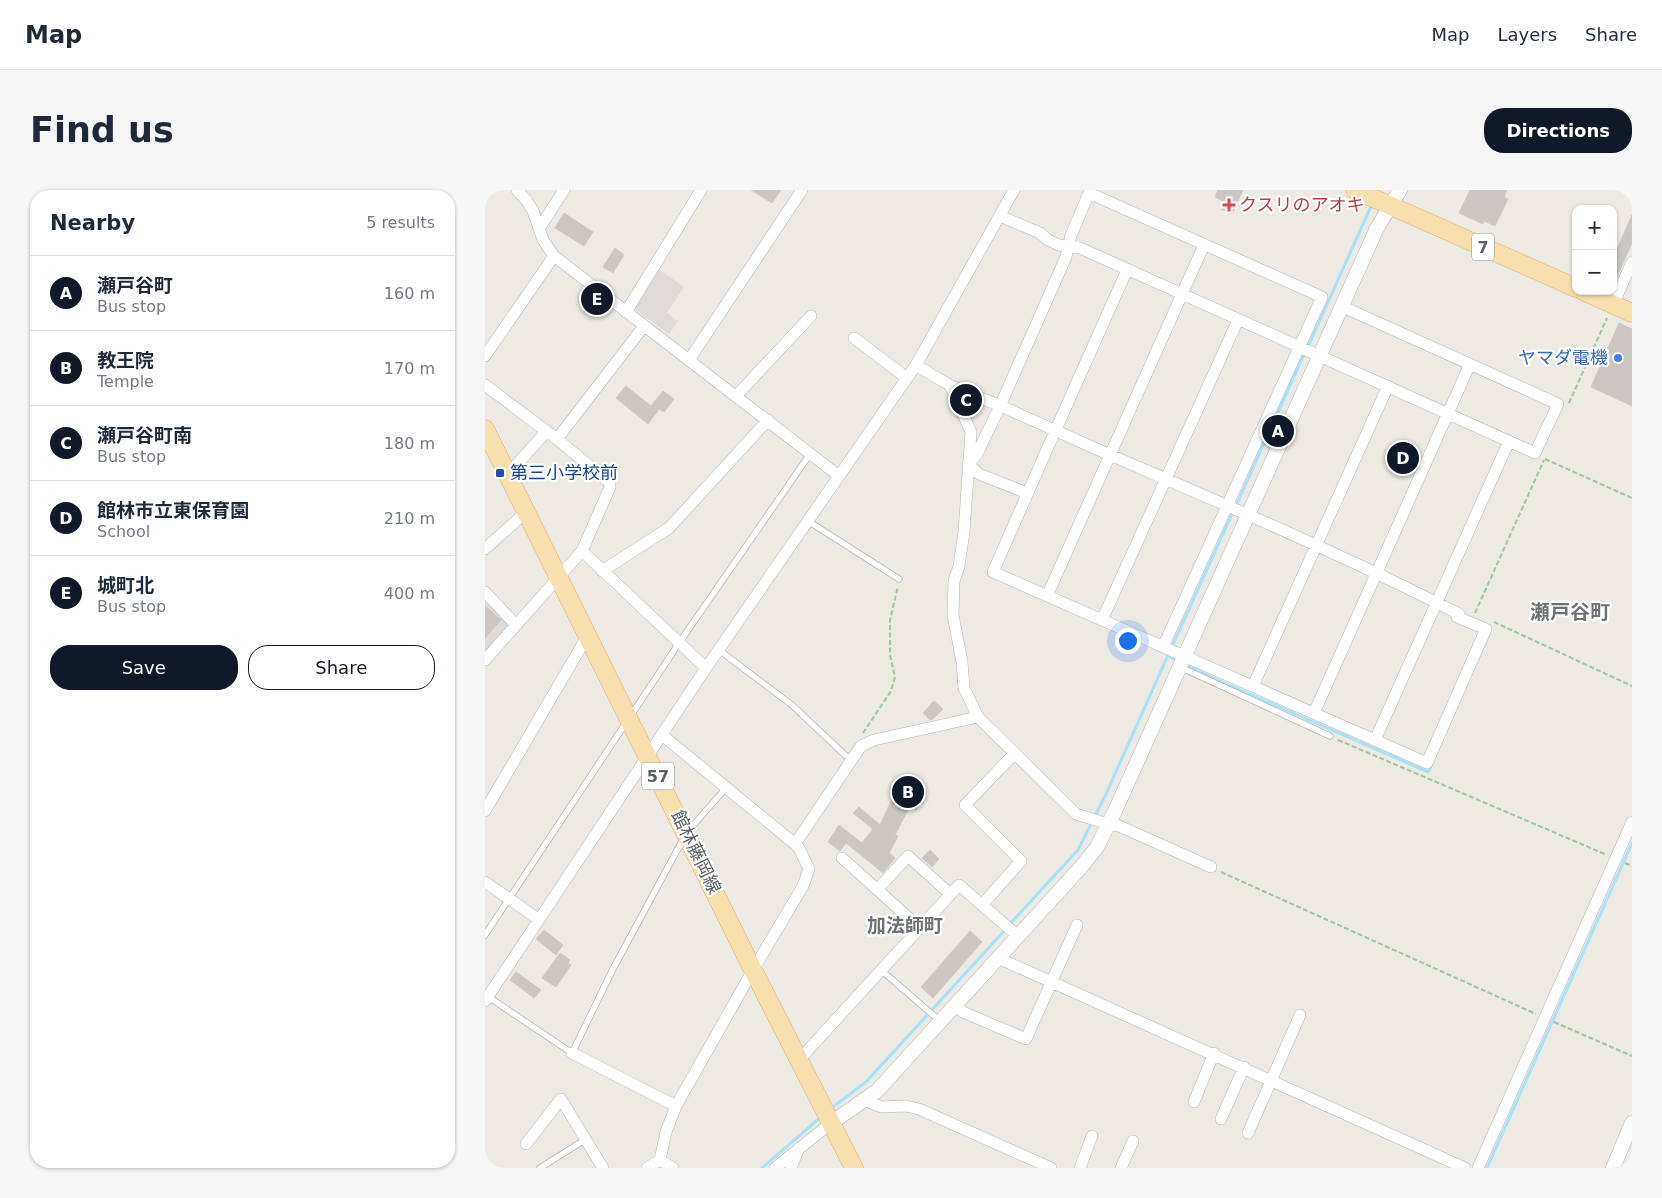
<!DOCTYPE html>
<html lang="en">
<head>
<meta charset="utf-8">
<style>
	:root { --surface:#fff; --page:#f6f6f7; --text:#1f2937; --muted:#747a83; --line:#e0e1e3; --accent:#111827 }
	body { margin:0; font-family:"DejaVu Sans","Noto Sans JP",sans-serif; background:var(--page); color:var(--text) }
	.controls { position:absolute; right:15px; top:15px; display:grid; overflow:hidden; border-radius:10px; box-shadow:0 1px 4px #0004 }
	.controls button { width:45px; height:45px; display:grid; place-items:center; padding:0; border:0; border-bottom:1px solid var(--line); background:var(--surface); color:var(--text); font:25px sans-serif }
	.you { position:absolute; left:642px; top:450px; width:18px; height:18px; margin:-12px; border:4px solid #fff; border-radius:50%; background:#1a73e8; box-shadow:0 0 0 8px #1a73e833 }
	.badge { display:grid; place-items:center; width:32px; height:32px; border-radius:50%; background:var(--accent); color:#fff; font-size:16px; font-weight:700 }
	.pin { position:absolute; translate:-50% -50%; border:2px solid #fff; box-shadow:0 1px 5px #0006 }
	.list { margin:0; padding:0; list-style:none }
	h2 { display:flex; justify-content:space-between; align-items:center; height:65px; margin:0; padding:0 20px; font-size:21px }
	h2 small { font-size:16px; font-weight:400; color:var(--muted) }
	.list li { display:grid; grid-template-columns:32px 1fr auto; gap:15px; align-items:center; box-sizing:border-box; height:75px; padding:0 20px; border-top:1px solid var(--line) }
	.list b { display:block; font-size:19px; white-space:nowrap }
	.list p { margin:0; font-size:16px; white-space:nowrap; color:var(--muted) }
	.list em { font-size:16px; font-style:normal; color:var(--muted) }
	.actions { display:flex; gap:10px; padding:15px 20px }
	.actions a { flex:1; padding:11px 0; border:1px solid var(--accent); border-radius:20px; text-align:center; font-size:18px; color:var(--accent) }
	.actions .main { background:var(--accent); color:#fff }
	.map { position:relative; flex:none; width:1147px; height:978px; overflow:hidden; border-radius:20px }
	header { display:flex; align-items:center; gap:30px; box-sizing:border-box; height:70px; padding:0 25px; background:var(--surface); border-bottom:1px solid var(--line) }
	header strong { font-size:24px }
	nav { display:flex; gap:28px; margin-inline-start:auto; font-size:18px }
	.intro { display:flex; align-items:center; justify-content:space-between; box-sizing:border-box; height:120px; padding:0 30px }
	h1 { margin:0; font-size:35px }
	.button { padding:12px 22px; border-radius:20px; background:var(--accent); color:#fff; font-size:18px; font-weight:700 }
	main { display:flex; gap:30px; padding:0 30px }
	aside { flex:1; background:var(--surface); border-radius:20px; box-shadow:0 1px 4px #0004 }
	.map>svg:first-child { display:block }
	.industrial { fill:#dedbd8 }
	.education { fill:#dfdad5 }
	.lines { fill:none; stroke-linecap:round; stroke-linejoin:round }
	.stream { stroke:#a9e2f7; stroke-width:3 }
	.building { fill:#cac6c2; stroke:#d1cac2 }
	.service-casing { stroke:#b4b6b9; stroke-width:7 }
	.minor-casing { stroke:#b4b6b9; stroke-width:12 }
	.tertiary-casing { stroke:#b4b6b9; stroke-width:15 }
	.primary-casing { stroke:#e4ab65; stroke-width:19 }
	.path { stroke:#9ec8a3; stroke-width:2; stroke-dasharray:5 2.5; stroke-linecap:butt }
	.service { stroke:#fff; stroke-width:5.5 }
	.minor { stroke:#fff; stroke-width:11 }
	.tertiary { stroke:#fff; stroke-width:14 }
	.primary { stroke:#f7dfae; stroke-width:18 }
	.health-dot { fill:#e0444e; stroke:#fff; stroke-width:2 }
	.shop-dot { fill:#3f7fe0; stroke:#fff; stroke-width:2 }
	.transit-dot { fill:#1a4fb4; stroke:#fff; stroke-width:2 }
	.labels { text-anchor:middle; stroke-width:4.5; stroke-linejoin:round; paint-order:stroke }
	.shield { fill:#fff; stroke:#8c9091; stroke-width:1 }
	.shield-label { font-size:16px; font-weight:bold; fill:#5b6062 }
	.health-label { font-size:18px; fill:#be3a42; stroke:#fff; text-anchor:start }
	.shop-label { font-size:18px; fill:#366cbe; stroke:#fff; text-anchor:end }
	.transit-label { font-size:18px; fill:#164399; stroke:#fff; text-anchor:start }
	.street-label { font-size:18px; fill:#5b6062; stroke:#fff }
	.neighbourhood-label { font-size:19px; font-weight:bold; fill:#6c7274; stroke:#fff }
	.quarter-label { font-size:20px; font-weight:bold; fill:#6c7274; stroke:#fff }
</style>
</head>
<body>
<header>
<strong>Map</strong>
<nav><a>Map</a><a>Layers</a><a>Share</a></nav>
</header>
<div class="intro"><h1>Find us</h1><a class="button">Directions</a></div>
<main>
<aside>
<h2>Nearby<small>5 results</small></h2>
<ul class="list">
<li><span class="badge">A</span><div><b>瀬戸谷町</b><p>Bus stop</p></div><em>160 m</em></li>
<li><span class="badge">B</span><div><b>教王院</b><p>Temple</p></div><em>170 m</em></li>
<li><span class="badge">C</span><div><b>瀬戸谷町南</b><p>Bus stop</p></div><em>180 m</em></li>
<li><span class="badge">D</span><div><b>館林市立東保育園</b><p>School</p></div><em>210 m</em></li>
<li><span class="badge">E</span><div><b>城町北</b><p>Bus stop</p></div><em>400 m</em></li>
</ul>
<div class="actions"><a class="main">Save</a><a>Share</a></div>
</aside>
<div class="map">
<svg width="1147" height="978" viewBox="0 0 1147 978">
	<rect width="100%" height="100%" fill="#ede9e3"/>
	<path class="industrial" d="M 172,78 L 199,97 L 182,123 L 193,131 L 184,144 L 148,118 Z"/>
	<path class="education" d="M 0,411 L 25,435 L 0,464 Z"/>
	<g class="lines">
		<path class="stream" d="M 823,157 L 887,14
			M 751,316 L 820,162
			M 687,457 L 748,322
			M 683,466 L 693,471
			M 699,474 L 728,488 L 943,582 L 947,574
			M 524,735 L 593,660 L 621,604 L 684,463
			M 345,919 L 381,892 L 520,740
			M 277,978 L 337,926
			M 1002,978 L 1147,653"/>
	</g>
	<path class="building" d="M 266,0 L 296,0 L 287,13 Z
		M 733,0 L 758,0 L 747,24 L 736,19 L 740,12 L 730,7 Z
		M 985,0 L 1022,0 L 1019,7 L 1023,9 L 1010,36 L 999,31 L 998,34 L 974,23 Z
		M 79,23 L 108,42 L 99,56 L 70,38 Z
		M 1147,25 L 1147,53 L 1128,96 L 1128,68 Z
		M 130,58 L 139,65 L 128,83 L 118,77 Z
		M 1134,133 L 1147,139 L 1147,216 L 1106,197 Z
		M 141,196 L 166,216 L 178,201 L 189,209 L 179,222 L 174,219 L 163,234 L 131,208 Z
		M 0,416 L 16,430 L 0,448 Z
		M 449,511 L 458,519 L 448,529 L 445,530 L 438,523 Z
		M 417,585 L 440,598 L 433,610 L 436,612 L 431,620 L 425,616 L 410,645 L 413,646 L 404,663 L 410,668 L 398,683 L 361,653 L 355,661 L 343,652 L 354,635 L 377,653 L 388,639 L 368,623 L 374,617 L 395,635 L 408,607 L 405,605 L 409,600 L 405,598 L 410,589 L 413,591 Z
		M 445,660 L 454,669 L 447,677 L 437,668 Z
		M 59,740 L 78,755 L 71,765 L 51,749 Z
		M 485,741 L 497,752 L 448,808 L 436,797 Z
		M 75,763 L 85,770 L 83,773 L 86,775 L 71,797 L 57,788 Z
		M 31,782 L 56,800 L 49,808 L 25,790 Z"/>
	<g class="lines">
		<defs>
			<path id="service" d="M 323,331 L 414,389
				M 234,460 L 307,515 L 361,566 L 367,568
				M 695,477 L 845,546
				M 0,745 L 194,453 L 325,264
				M 396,780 L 455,831
				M 2,806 L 87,863 L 129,777 L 202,642 L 242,597
				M 55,978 L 101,949"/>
			<path id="minor" d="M 32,0 L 42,11 L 48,21 L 58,50 L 69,66 L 354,286
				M 515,26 L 555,43 L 563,50 L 574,55 L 595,58 L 1050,263 L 1073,214 L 856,116
				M 54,39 L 79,0
				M 1128,115 L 1147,72
				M 141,122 L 216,0
				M 369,148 L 422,188
				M 0,166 L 69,66
				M 204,170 L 317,0
				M 431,175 C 442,182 452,188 463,194 C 480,203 499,209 516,216 C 549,231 582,246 616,261 C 736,313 857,364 974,424 L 972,427 L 1001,439 L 942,573 L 508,382 C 552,281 597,181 642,80
				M 0,195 L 72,249 L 124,292 L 125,297 L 97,361 L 0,470
				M 465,195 L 486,242 L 479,342 L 474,376 L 469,391 L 468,425 L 477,472 L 479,498 L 493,527 L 591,624 L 623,634 L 634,636 L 726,677
				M 251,206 L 326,126
				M 72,249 L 159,136
				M 23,284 L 62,241
				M 542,303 L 494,284 L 483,274 L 492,264 L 515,216 L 581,67 L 586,45 L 604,3 L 837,107 L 678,457
				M 0,359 L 41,322
				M 97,361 L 221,478
				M 117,381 L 184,338 L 283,230
				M 0,402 L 31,435
				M 562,406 L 719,55
				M 617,430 L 753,130
				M 768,496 L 903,196
				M 829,523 L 985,174
				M 177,545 L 310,654 L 314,658 L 324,679 L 318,696 L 268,780 L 191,916 L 181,942 L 175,970 L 188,978
				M 890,550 L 1024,251
				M 0,621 L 103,445
				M 310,654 L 376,556 L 389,550 L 493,527
				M 357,668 L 435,738
				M 0,692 L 53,729
				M 392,700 L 423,666 L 465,704
				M 497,715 L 536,671 L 480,615 L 529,564
				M 513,768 L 980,978
				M 0,811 L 221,478 L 431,175 L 529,0
				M 471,815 L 478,822 L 541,849 L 592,735
				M 87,863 L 191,916
				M 314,870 L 474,695 L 533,746
				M 380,910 L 396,917 L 421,916 L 434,919 L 566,978
				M 709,912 L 729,863
				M 736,929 L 759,877
				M 763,943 L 815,825
				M 41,954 L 76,909 L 118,978
				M 162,978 L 175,970
				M 290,978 L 346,933
				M 306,978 L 314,958
				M 595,978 L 607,946
				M 636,978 L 648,951
				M 993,978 L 1147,632"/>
			<path id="tertiary" d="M 346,933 L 392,901 L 597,676 L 612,657 L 630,621 L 892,38 L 915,0
				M 1128,978 L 1147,933"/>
			<path id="primary" d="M 870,0 L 1091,98
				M 1098,101 L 1147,123
				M 0,239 L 268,780 L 369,978"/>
		</defs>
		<use href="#service" class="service-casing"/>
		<use href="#minor" class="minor-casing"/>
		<use href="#tertiary" class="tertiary-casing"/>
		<use href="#primary" class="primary-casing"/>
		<path class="path" d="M 1084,213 L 1122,128
			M 1060,269 L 1147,308
			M 990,423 L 1059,270
			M 1009,432 L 1147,496
			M 378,543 L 406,501 L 410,487 L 405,465 L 405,430 L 413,396
			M 853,550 L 1122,665
			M 1140,673 L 1147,676
			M 736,682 L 1051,824
			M 1069,832 L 1147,866"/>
		<use href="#service" class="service"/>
		<use href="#minor" class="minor"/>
		<use href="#tertiary" class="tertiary"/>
		<use href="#primary" class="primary"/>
	</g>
	<path class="health-dot" d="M741.5 7.5h5v5h5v5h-5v5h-5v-5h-5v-5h5z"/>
	<circle class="shop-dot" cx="1133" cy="168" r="5"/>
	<rect class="transit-dot" x="10" y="278" width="10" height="10" rx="2.5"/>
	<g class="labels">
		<g class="shield">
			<rect x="987" y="43.5" width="22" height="27" rx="4"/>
			<rect x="157" y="572.5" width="32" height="27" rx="4"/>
		</g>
		<g class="shield-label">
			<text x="998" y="63">7</text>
			<text x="173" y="592">57</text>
		</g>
		<g class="health-label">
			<text x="754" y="21">クスリのアオキ</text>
		</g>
		<g class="shop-label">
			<text x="1123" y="174">ヤマダ電機</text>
		</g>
		<g class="transit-label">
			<text x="25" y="289">第三小学校前</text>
		</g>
		<g class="street-label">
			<text transform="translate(211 662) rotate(64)" y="6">館林藤岡線</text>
		</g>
		<g class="neighbourhood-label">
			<text x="420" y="742">加法師町</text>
		</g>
		<g class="quarter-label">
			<text x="1085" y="429">瀬戸谷町</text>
		</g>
	</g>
</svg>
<div class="controls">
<button>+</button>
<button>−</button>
</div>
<div class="you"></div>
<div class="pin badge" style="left:793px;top:241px">A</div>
<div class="pin badge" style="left:423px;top:602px">B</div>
<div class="pin badge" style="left:481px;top:210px">C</div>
<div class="pin badge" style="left:918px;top:268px">D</div>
<div class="pin badge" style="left:112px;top:109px">E</div>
</div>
</main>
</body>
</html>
